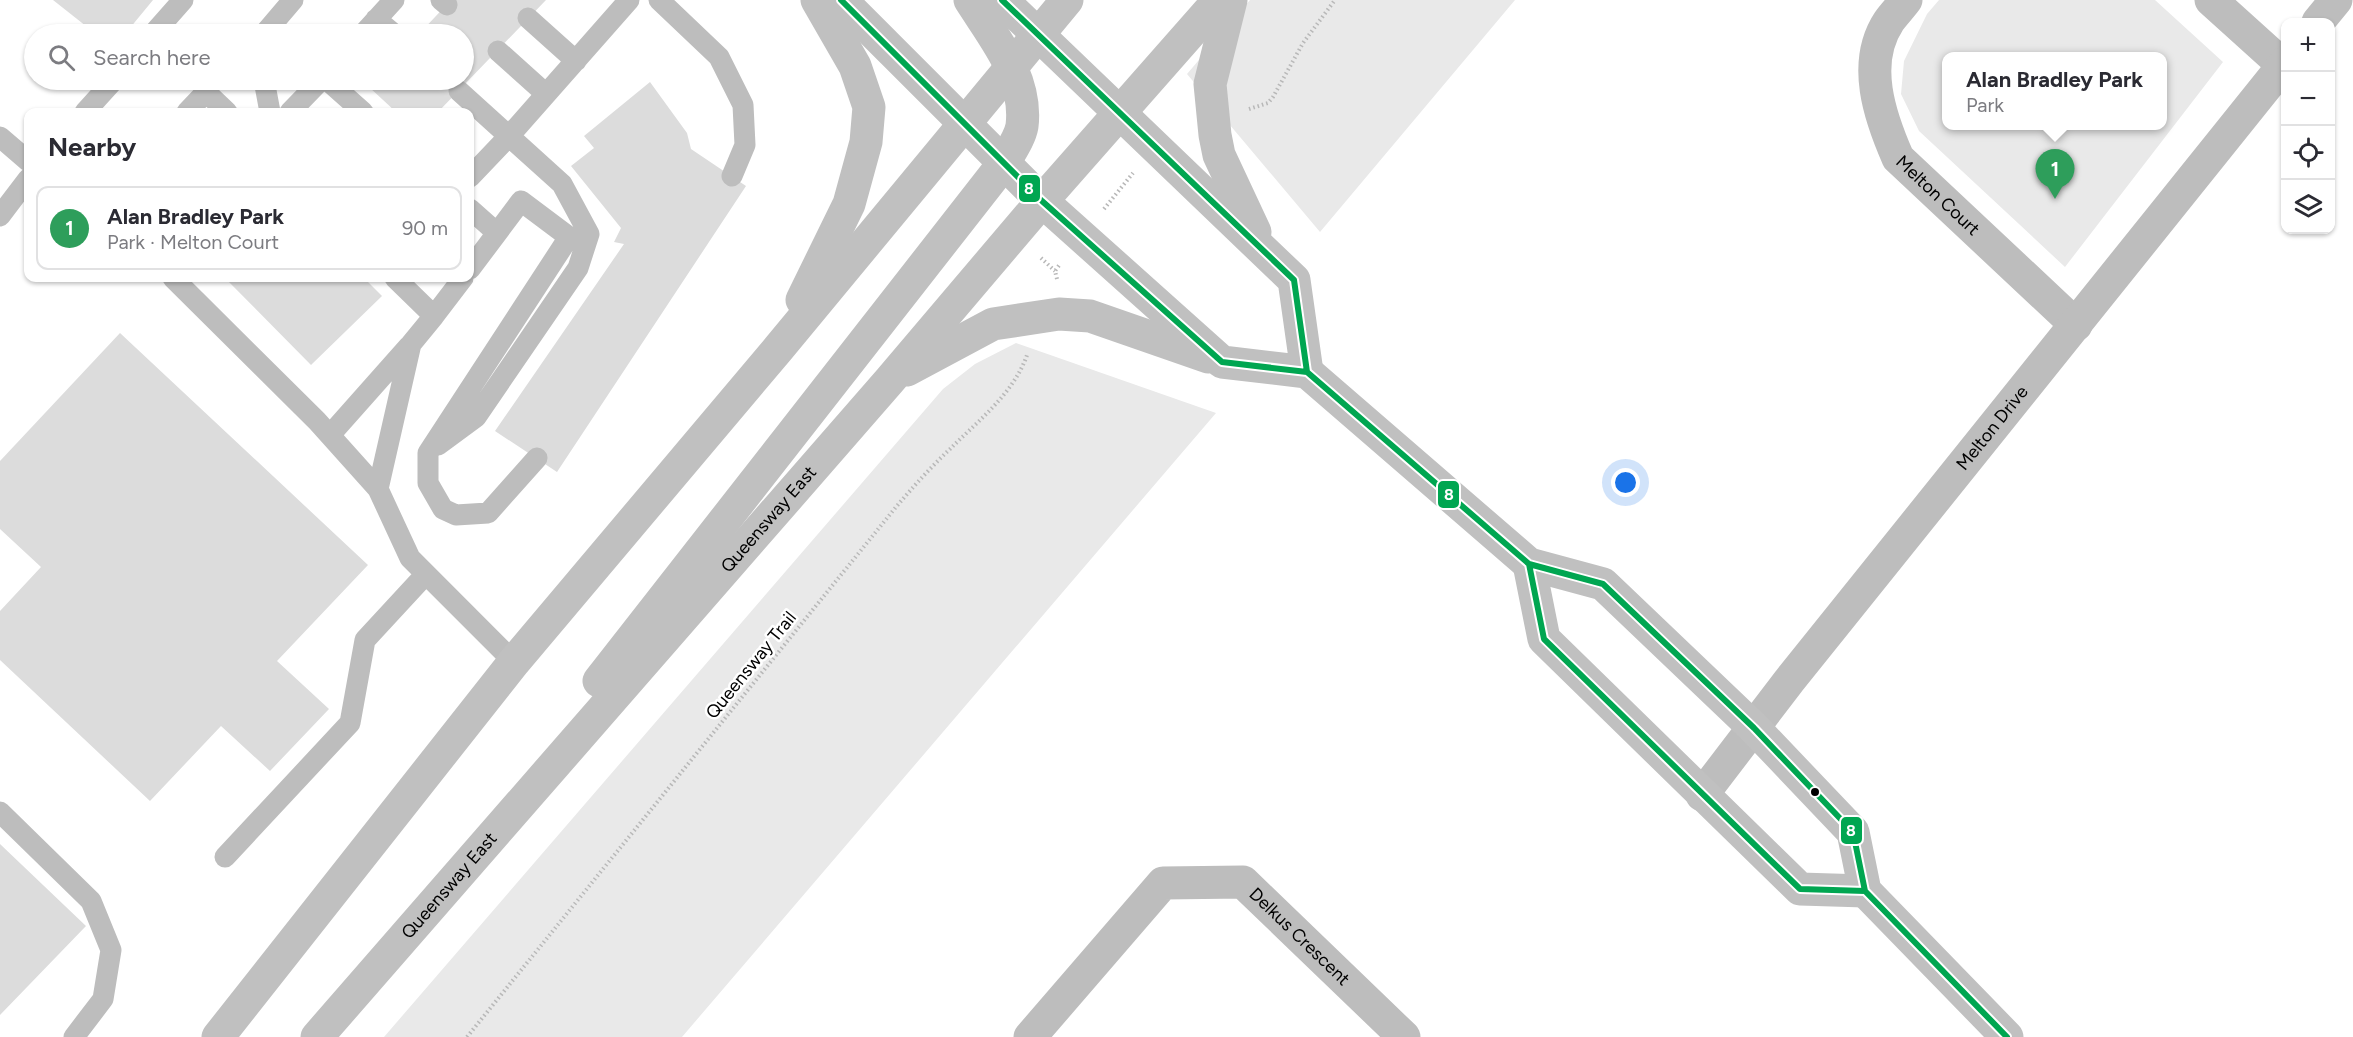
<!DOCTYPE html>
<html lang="en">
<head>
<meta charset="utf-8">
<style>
	:root { --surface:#fff; --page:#f2f2f3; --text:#2b2b33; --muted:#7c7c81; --line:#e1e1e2; --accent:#595959 }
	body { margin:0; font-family:Figtree,sans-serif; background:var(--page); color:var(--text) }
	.controls { position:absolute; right:18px; top:18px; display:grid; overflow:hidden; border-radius:12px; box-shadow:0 2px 4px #0004 }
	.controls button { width:54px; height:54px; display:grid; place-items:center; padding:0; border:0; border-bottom:2px solid var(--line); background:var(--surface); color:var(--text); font:30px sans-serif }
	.you { position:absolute; left:1626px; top:483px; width:21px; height:21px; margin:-15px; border:4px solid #fff; border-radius:50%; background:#1a73e8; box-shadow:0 0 0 9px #1a73e833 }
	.badge { display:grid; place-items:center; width:39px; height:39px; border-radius:50%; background:var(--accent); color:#fff; font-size:20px; font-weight:700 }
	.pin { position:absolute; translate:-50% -50px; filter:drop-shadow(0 2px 3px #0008) }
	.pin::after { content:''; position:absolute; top:32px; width:21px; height:18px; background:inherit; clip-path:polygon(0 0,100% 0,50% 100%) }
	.popup { position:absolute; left:1942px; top:52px; width:225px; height:78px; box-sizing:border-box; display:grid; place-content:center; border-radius:12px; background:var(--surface); filter:drop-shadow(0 2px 4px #0005); font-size:20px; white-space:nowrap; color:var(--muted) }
	.popup b { font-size:22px; color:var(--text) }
	.popup::after { content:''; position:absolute; left:50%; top:100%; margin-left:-12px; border:12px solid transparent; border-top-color:var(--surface) }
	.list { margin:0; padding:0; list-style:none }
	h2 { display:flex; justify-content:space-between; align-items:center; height:78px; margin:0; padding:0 24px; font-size:26px }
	h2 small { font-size:20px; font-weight:400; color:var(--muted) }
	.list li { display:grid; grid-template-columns:39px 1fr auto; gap:18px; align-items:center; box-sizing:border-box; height:84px; margin:0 12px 12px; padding:0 12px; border:2px solid var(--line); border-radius:12px }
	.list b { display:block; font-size:22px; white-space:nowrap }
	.list p { margin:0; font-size:20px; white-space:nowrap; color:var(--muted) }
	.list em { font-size:20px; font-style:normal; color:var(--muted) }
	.icon { flex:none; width:33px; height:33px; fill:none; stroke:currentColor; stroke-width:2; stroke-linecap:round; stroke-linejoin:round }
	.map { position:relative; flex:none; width:2353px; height:1037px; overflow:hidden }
	.search { position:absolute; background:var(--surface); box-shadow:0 2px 4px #0004; left:24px; top:24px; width:450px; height:66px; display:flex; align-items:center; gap:15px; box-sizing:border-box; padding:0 21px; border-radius:33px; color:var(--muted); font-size:22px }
	.panel { position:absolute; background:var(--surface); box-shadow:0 2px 4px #0004; left:24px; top:108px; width:450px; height:174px; border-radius:12px }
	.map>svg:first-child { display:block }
	.green { fill:#e9e9e9; fill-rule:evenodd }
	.building { fill:#dcdcdc }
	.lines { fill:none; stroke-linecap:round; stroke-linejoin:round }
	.path { stroke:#b8b8b8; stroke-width:4; stroke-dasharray:1.5 3; stroke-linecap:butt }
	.lane { stroke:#bdbdbd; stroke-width:21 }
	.street { stroke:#bdbdbd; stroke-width:33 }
	.secondary { stroke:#c0c0c0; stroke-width:33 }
	.bus-1-casing { stroke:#fff; stroke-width:10 }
	.bus-1 { stroke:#00a651; stroke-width:6 }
	.bus-dot { fill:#000; stroke:#fff; stroke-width:2 }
	.labels { text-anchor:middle; stroke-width:5; stroke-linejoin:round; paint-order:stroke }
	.street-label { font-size:18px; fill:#000; stroke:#fff }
	.line-badge { stroke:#fff; stroke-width:2 }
	.badge-label { font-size:16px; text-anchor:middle; font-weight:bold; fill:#fff }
</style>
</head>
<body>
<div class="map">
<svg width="2353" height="1037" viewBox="0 0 2353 1037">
	<rect width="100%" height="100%" fill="#fff"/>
	<path class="green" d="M 1250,0 L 1515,0 L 1320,232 L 1187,74 Z
		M 1939,0 L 2155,0 L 2223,62 L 2065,267 L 1919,131 L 1901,94 L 1904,61 L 1927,14 ZM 2163,56 L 2163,125 L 1947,125 L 1947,56 Z
		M 1016,343 L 1216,413 L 682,1037 L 384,1037 L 943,389 L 975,364 Z"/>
	<path class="building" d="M 53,0 L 153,0 L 125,34 L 96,34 Z
		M 451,0 L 546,0 L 438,112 L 396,112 L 369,87 L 377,80 L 464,80 L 464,34 L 419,34 Z
		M 650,82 L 687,133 L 691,149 L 746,186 L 557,472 L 495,431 L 624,244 L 614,242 L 621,228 L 571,166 L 594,148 L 584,136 Z
		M 225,278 L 364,278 L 382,296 L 311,365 Z
		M 120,333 L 368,565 L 277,661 L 329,709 L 270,771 L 221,726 L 150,801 L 0,660 L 0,611 L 41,567 L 0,529 L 0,461 Z
		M 0,844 L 86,926 L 0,1015 Z"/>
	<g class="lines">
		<path class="path" d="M 1249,109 L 1268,103 L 1273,97 L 1303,43 L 1335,0
			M 1104,209 L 1133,173
			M 1041,258 L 1055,271
			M 1057,279 L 1055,271 L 1060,264
			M 467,1037 L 896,507 C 913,487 931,467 950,449 C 978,421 1014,393 1027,355"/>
		<path class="lane" d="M 441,0 L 447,5
			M 659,0 L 719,57 L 743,105 L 745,145 L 732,176
			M 528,18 L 576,61
			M 376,19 L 394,34
			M 153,34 L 183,0
			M 264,34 L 293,0
			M 363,34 L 394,0
			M 498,51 L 546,94
			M 264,80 L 270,112
			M 327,80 L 363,112
			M 85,112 L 114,80
			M 187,112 L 206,92 L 227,112
			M 290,112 L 321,80
			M 0,137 L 28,161
			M 470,177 L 510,135 L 629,0
			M 470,209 L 497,233
			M 0,216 L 28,179
			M 470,269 L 521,201 L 569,237 L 428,453 L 428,483 L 443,509 L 456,515 L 488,513 L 537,458
			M 173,278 L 317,421 L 378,489 L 410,558 L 514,662
			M 434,316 L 463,278
			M 330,435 L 409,346
			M 438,445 L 476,417 L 578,268 L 589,234 L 562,184 L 459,91
			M 378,489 L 411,344 L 434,316 L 395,278
			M 0,812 L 91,901 L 111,950 L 103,999 L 74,1037
			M 225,857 L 350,723 L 365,640 L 426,574"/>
		<g class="street">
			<path id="s1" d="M 1906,0 C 1901,7 1894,14 1889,21 C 1861,63 1880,117 1898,158 L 2076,325"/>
			<path d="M 2211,0 L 2283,65"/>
			<path d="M 2318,22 L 2336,0"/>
			<path id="s2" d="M 1702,795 L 1789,681 L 2286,62"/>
			<path id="s3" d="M 1030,1037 L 1163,883 L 1243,882 L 1404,1037"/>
		</g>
		<g class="secondary">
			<path d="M 841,0 L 1042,201 L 1222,362 L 1307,372 L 1529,564 L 1603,584 L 1754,728 L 1853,832 L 1865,891 L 2007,1037"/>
			<path d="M 1002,0 L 1294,280 L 1307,372"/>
			<path d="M 1231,0 L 1210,84 L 1215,135 L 1219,155 L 1255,232"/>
			<path d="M 802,300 L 849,204 L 866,142 L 869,107 L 855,66 L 817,0"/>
			<path d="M 907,370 L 993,324 L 1059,314 L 1090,316 L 1208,357"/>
			<path d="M 1529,564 L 1544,639 L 1800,889 L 1865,891"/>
			<path d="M 599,681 L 1004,163 C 1010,152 1020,138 1022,126 C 1028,78 994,38 970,0"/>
			<path d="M 218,1037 L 514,662 L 778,349 L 1067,0"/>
			<path id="s4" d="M 317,1037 L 890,380 L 1042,201 L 1219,0"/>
		</g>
		<defs>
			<path id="bus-1" d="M 841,0 L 1042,201 L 1222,362 L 1307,372 L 1529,564 L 1603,584 L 1754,728 L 1853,832 L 1865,891 L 2007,1037
				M 1002,0 L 1294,280 L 1307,372
				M 1529,564 L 1544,639 L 1800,889 L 1865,891"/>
		</defs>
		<use href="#bus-1" class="bus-1-casing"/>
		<use href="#bus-1" class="bus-1"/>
	</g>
	<circle class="bus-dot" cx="1815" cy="792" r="5"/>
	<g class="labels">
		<g class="street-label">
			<text dy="6" stroke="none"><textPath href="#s1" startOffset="225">Melton Court</textPath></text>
			<text dy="6" stroke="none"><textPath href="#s2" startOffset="468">Melton Drive</textPath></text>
			<text dy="6" stroke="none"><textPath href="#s4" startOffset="687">Queensway East</textPath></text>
			<text transform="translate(751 665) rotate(-51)" y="6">Queensway Trail</text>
			<text dy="6" stroke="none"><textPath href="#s4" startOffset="201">Queensway East</textPath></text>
			<text dy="6" stroke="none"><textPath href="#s3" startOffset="362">Delkus Crescent</textPath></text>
		</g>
	</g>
	<g class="line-badge">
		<rect x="1018" y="174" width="23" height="29" rx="6" fill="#00a651"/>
		<rect x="1437" y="480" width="23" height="29" rx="6" fill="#00a651"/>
		<rect x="1840" y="816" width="23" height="29" rx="6" fill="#00a651"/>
	</g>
	<g class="badge-label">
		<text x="1029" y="194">8</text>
		<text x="1449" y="500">8</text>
		<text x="1851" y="836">8</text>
	</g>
</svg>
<div class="controls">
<button>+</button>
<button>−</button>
<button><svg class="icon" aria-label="locate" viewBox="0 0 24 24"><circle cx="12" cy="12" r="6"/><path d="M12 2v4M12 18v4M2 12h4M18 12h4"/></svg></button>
<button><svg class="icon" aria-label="layers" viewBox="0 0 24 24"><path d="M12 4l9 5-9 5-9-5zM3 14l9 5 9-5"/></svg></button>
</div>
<div class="you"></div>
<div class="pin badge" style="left:2055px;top:199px;background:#2e9e5b">1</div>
<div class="popup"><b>Alan Bradley Park</b>Park</div>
<div class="search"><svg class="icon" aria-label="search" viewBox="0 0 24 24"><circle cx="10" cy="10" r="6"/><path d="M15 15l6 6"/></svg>Search here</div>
<section class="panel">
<h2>Nearby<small></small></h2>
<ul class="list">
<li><span class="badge" style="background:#2e9e5b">1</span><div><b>Alan Bradley Park</b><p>Park · Melton Court</p></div><em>90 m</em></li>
</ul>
</section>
</div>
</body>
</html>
